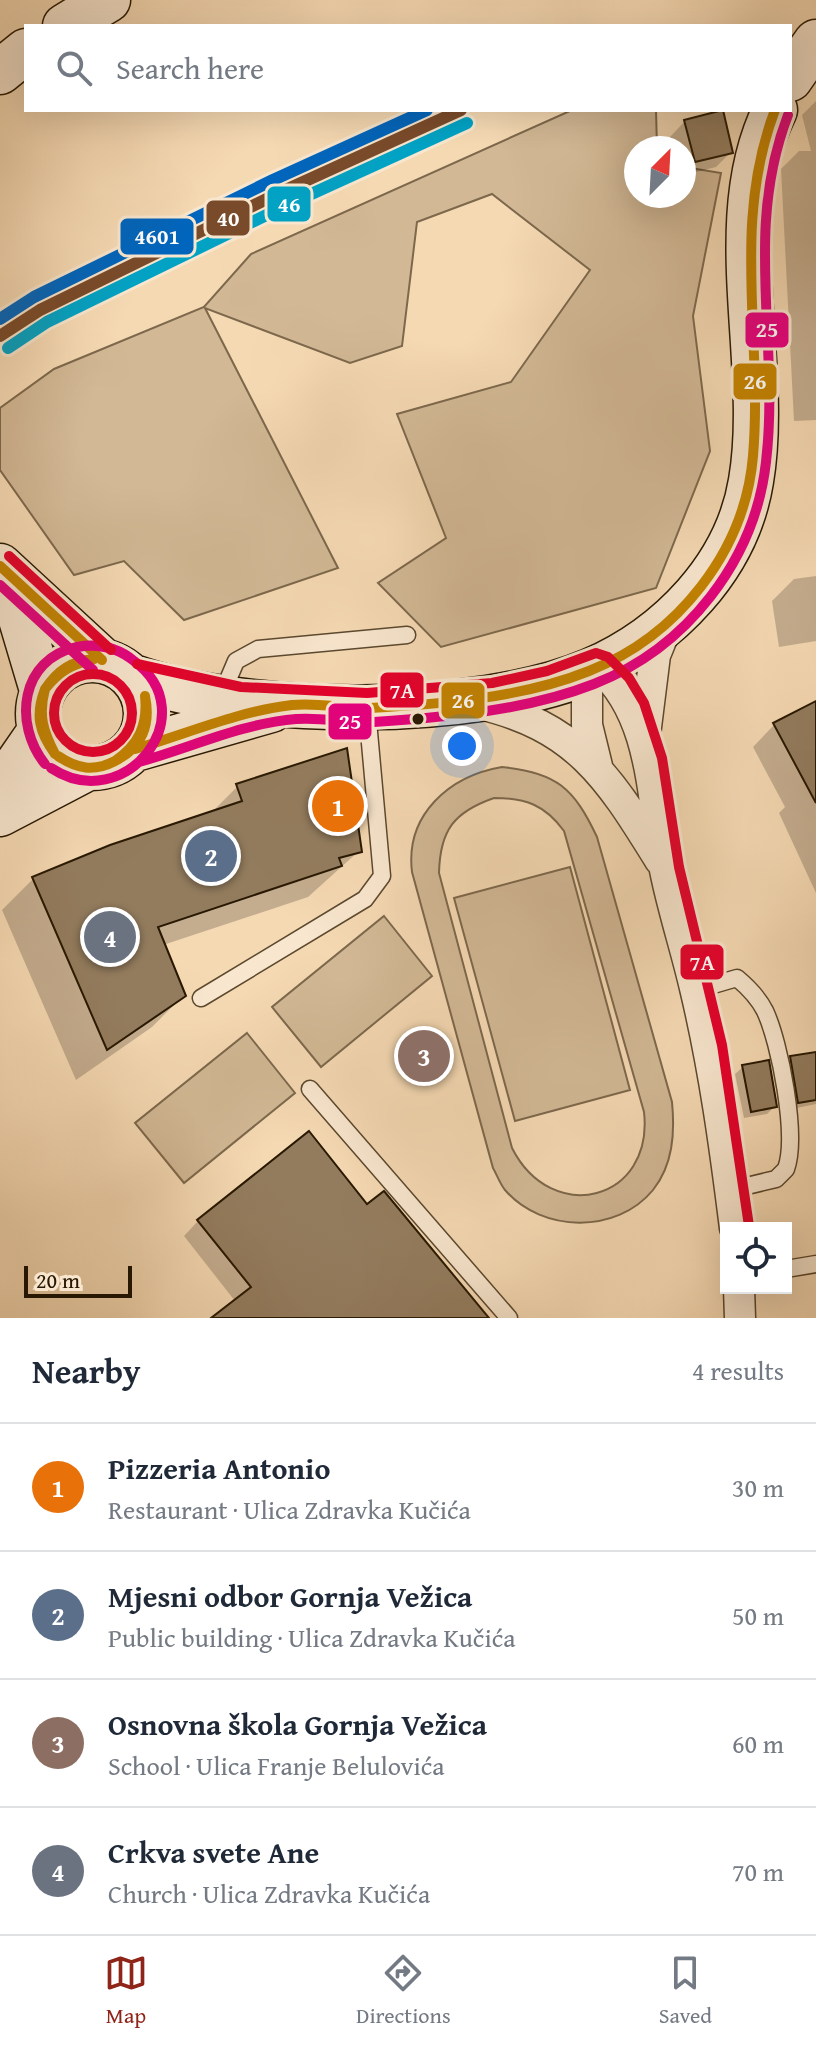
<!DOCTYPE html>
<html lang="en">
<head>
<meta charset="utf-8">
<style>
	:root { --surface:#fff; --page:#f6f6f7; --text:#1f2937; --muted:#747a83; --line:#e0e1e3; --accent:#8f2418 }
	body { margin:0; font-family:"Gentium Book Plus",serif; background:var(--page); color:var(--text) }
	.controls { position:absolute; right:24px; bottom:24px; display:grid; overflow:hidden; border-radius:0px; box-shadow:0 8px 32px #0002 }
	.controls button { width:72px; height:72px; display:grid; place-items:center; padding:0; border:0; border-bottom:2px solid var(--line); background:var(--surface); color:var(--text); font:40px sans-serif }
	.compass { position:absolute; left:624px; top:136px; width:72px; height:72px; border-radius:50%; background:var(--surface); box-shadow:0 8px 32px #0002; rotate:24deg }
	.scale { position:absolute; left:24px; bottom:20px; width:108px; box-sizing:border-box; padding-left:8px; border:4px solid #281802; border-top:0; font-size:22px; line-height:28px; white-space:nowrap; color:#281802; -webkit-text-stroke:6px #f8e6ce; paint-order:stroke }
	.you { position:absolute; left:462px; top:746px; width:28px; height:28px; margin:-20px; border:6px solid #fff; border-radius:50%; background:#1a73e8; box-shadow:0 0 0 12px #1a73e833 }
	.badge { display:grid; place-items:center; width:52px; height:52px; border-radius:50%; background:var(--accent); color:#fff; font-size:26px; font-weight:700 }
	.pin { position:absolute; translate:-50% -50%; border:4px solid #fff; box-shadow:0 2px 8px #0006 }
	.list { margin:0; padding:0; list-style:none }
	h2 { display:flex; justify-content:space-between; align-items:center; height:104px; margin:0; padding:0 32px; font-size:34px }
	h2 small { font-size:26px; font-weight:400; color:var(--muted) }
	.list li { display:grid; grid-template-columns:52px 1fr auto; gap:24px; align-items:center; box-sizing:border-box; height:128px; padding:0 32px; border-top:2px solid var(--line) }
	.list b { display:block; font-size:30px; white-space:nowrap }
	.list p { margin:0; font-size:26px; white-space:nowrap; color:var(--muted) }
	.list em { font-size:26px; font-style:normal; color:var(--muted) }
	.icon { flex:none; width:44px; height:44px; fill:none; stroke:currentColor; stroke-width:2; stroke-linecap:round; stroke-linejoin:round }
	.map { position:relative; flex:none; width:816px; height:1318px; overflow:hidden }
	.search { position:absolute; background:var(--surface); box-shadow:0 8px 32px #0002; left:24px; right:24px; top:24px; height:88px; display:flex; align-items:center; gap:20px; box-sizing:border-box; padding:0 28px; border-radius:0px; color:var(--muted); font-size:30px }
	.sheet { height:616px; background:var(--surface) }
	nav { display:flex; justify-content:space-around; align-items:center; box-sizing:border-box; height:112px; border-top:2px solid var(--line); background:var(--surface); font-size:22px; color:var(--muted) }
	nav a { display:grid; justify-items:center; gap:4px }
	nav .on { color:var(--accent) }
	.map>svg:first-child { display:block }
	.green { fill:#d2b895; stroke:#7d684c; stroke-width:2; fill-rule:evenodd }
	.shadow { fill:#0003 }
	.building { fill:#937c5e; stroke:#281802; stroke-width:2 }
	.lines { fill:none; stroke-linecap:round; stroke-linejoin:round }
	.lane-casing { stroke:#5b482e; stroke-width:19 }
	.street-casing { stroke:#5b482e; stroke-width:33 }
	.secondary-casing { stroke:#281802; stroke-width:47 }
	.lane { stroke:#f8e6ce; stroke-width:16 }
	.street { stroke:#f8e6ce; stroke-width:30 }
	.secondary { stroke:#f8e6ce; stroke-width:44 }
	.bus-1-casing { stroke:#f8e6ce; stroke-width:16 }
	.bus-2-casing { stroke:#f8e6ce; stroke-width:16 }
	.bus-3-casing { stroke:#f8e6ce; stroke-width:16 }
	.bus-1 { stroke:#c38200; stroke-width:10 }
	.bus-2 { stroke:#e5007d; stroke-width:10 }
	.bus-3 { stroke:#e4002b; stroke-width:10 }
	.rail-1-casing { stroke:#f8e6ce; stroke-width:18 }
	.rail-2-casing { stroke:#f8e6ce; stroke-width:18 }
	.rail-3-casing { stroke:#f8e6ce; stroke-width:18 }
	.rail-1 { stroke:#7a4b2a; stroke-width:12 }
	.rail-2 { stroke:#02a2c4; stroke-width:12 }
	.rail-3 { stroke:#0065bd; stroke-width:12 }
	.bus-dot { fill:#281802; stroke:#f8e6ce; stroke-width:3 }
	.line-badge { stroke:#f8e6ce; stroke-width:3 }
	.badge-label { font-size:22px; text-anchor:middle; font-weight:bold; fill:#fff }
</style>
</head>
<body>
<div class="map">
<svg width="816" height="1318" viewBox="0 0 816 1318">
	<rect width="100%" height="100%" fill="#f5d9b3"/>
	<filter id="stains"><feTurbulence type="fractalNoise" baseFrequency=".0025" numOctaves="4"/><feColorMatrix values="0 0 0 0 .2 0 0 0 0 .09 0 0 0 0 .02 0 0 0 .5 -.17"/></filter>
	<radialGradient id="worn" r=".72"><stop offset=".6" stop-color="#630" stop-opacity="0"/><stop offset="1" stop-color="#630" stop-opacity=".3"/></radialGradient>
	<path class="green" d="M 572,110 L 656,110 L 657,148 L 636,148 L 636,196 L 684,196 L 684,167 L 721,173 L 693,316 L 710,451 L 656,588 L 441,647 L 378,583 L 446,538 L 397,414 L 511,382 L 590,270 L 492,194 L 417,222 L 402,346 L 350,363 L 205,308 L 338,568 L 184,620 L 124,561 L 74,575 L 0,470 L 0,408 L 54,369 L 204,307 L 251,254 Z
		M 502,767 C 556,772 574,788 597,837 L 672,1102 C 675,1133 673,1165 653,1190 C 617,1234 542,1233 505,1190 C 500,1184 497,1175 493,1168 L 412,872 C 405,815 449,776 502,767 ZM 494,798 C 526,798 545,805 564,831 L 644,1112 C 654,1201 552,1227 512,1148 L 439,873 C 440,830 454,812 494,798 Z
		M 570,867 L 630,1090 L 515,1121 L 454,898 Z
		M 384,916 L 432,976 L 321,1067 L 272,1007 Z
		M 247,1033 L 295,1093 L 184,1183 L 135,1123 Z"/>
	<path class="shadow" d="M 816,101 L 816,420 L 794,421 L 781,169 L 799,151 L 811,151 L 802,115 Z
		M 685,121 L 731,152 L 716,167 L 684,175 L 684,148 L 673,148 L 670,137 Z
		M 816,576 L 816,641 L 779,647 L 772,601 L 794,579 Z
		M 816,703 L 816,893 L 779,813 L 785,807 L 753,747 L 774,725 Z
		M 238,786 L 359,851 L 308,897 L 163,945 L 184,995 L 152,1027 L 76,1080 L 2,910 L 33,879 L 209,815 Z
		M 816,1054 L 816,1104 L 792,1109 L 784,1065 L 791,1058 Z
		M 743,1067 L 775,1106 L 767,1114 L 744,1118 L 735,1074 Z
		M 198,1221 L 485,1318 L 218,1318 L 235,1301 L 184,1236 Z"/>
	<path class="building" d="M 723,110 L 733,153 L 695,162 L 684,120 Z
		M 816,701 L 816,803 L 773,723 Z
		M 347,748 L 362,852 L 339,858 L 342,866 L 158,927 L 186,996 L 107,1050 L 32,877 L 110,845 L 242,801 L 236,784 Z
		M 816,1052 L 816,1100 L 798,1103 L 790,1056 Z
		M 769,1060 L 777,1107 L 751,1112 L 742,1065 Z
		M 309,1131 L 367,1204 L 384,1191 L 489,1318 L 211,1318 L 251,1287 L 197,1220 Z"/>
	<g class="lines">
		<defs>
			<path id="lane" d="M 222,694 L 236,661 L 258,649 L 407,635
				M 696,990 L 737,978 C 749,988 758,997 765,1011 C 780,1043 798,1136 786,1169 L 776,1179 L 730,1190
				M 201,998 L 365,899 L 382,876 L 367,710
				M 310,1089 L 509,1318
				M 786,1269 L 816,1264"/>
			<path id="street" d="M 599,667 C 655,715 652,803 665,870 C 673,910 686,949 695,988 C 714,1067 725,1148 735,1228
				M 587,672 L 587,725 L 597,766
				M 476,703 C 578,726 609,778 660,860
				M 645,735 L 655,655 L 668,623
				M 739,1288 L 740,1318"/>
			<path id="secondary" d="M 65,26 L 108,0
				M 0,72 L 26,51
				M 790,79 L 816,42
				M 0,566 L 102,660
				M 9,579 L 42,690
				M38 714a54 54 0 1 1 108 0a54 54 0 1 1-108 0Z
				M 133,677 C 248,718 477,719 590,671 C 669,637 737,567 751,481 C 771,364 720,220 775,110
				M 135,749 L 271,710
				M 0,789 L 40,731
				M 0,814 L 88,768"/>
		</defs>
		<use href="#lane" class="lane-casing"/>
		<use href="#street" class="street-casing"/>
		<use href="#secondary" class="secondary-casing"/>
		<use href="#lane" class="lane"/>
		<use href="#street" class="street"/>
		<use href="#secondary" class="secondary"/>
		<defs>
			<path id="bus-1" d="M 0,566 L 102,660
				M 45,689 C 38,715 43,731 55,754
				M 45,689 C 35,715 39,732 55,754
				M 45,689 C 58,670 71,661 94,659
				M 45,689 C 59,671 72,664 94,659
				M 135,749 C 186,734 239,711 292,705 C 318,702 344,709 370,708 C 442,704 522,698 589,671 C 678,636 745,551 753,456 C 763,337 731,226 775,110
				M 58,756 C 77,769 94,772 115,761
				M 115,761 C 139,744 148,725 145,696
				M 115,761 C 142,748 151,725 145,696"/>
			<path id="bus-2" d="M 0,585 L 93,670
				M 139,762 C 190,748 243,723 296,719 C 322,717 348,723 374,722 C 447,717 525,711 594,684 C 687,648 755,560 766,462 C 780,342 743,232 788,115
				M 45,764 C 13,724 20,659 77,647 C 99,643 117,647 134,661 C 206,714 125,817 51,768"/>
			<path id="bus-3" d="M 9,556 L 111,650
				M 137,664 L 241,687 L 367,693 L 492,683 L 547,671 L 596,653 L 608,657 L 629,678 L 644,703 L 662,758 L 679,867 L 722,1045 L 749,1226
				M54 713a39 39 0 1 1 78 0a39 39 0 1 1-78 0Z"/>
		</defs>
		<use href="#bus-1" class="bus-1-casing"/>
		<use href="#bus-2" class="bus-2-casing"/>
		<use href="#bus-3" class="bus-3-casing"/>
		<use href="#bus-1" class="bus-1"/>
		<use href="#bus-2" class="bus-2"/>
		<use href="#bus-3" class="bus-3"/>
		<defs>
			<path id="rail-1" d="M 0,336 L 40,310 L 279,193 L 461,110"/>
			<path id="rail-2" d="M 8,348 L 47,322 L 285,206 L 467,123"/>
			<path id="rail-3" d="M 0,319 L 34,297 L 273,180 L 427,110"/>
		</defs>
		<use href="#rail-1" class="rail-1-casing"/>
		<use href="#rail-2" class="rail-2-casing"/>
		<use href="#rail-3" class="rail-3-casing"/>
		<use href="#rail-1" class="rail-1"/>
		<use href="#rail-2" class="rail-2"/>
		<use href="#rail-3" class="rail-3"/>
	</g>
	<circle class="bus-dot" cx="418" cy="719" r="7"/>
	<g class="line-badge">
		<rect x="266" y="185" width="46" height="38" rx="8" fill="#02a2c4"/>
		<rect x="205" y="199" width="46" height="38" rx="8" fill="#7a4b2a"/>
		<rect x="119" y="217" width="76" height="39" rx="8" fill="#0065bd"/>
		<rect x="744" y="311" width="46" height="38" rx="8" fill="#e5007d"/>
		<rect x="732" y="362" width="46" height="39" rx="8" fill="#c38200"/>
		<rect x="379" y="671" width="46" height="38" rx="8" fill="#e4002b"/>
		<rect x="440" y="681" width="46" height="39" rx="8" fill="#c38200"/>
		<rect x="327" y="702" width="46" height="39" rx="8" fill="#e5007d"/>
		<rect x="679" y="943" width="46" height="38" rx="8" fill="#e4002b"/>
	</g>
	<g class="badge-label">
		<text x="289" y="212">46</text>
		<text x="228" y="226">40</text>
		<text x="157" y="244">4601</text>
		<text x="767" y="337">25</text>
		<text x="755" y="389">26</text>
		<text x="402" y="698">7A</text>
		<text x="463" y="708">26</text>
		<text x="350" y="729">25</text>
		<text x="702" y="970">7A</text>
	</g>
	<rect width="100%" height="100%" filter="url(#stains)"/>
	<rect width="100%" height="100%" fill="url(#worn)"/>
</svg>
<div class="controls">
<button><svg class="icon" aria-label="locate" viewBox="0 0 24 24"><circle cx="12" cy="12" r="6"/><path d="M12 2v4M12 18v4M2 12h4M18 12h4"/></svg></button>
</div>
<svg class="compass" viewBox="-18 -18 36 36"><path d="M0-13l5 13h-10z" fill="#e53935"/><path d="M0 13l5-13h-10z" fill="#747a83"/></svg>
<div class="scale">20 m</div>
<div class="you"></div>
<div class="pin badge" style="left:338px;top:806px;background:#e8710a">1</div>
<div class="pin badge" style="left:211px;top:856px;background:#5c6f8a">2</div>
<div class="pin badge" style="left:424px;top:1056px;background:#8d6e63">3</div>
<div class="pin badge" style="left:110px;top:937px;background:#6b7280">4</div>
<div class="search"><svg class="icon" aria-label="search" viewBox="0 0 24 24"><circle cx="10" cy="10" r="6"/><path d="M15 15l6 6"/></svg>Search here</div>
</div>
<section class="sheet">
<h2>Nearby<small>4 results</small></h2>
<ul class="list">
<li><span class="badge" style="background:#e8710a">1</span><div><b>Pizzeria Antonio</b><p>Restaurant · Ulica Zdravka Kučića</p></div><em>30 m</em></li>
<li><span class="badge" style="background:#5c6f8a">2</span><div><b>Mjesni odbor Gornja Vežica</b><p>Public building · Ulica Zdravka Kučića</p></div><em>50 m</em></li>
<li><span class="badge" style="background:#8d6e63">3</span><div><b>Osnovna škola Gornja Vežica</b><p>School · Ulica Franje Belulovića</p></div><em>60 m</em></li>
<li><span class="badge" style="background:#6b7280">4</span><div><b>Crkva svete Ane</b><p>Church · Ulica Zdravka Kučića</p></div><em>70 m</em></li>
</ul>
</section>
<nav>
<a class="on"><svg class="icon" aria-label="map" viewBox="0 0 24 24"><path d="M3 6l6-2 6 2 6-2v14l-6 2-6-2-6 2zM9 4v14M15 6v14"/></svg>Map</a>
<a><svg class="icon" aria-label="directions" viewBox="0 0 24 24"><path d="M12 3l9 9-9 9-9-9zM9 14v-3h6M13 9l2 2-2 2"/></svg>Directions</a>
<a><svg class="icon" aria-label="saved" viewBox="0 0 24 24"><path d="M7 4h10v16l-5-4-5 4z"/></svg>Saved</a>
</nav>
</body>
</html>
